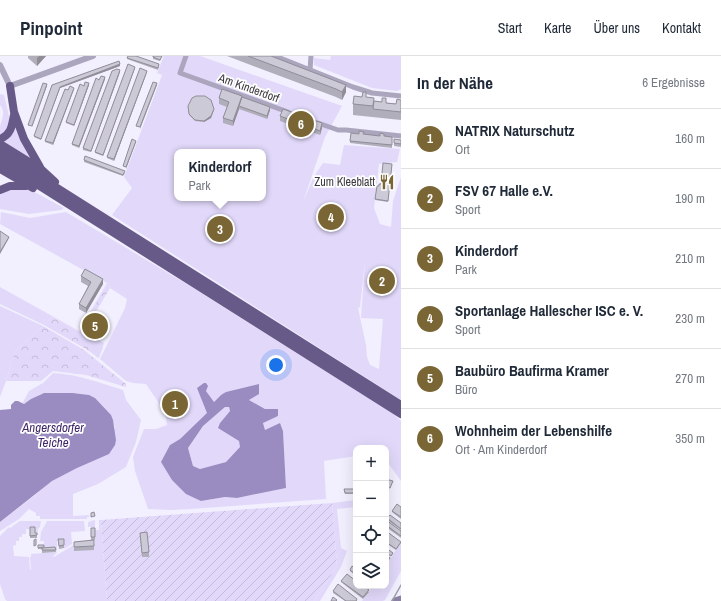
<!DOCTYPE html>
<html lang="de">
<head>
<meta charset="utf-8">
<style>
	:root { --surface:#fff; --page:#f2f2f3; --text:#1f2937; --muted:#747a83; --line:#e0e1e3; --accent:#7a6635 }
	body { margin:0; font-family:"Archivo Narrow",sans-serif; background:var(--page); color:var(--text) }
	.controls { position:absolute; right:12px; bottom:12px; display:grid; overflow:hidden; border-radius:8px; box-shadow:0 4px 16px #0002 }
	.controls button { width:36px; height:36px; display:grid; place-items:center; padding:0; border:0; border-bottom:1px solid var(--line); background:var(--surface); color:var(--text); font:20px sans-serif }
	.you { position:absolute; left:276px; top:309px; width:14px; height:14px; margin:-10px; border:3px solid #fff; border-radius:50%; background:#1a73e8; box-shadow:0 0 0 6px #1a73e833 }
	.badge { display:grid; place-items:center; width:26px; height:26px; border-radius:50%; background:var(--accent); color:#fff; font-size:13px; font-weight:700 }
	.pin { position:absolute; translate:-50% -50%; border:2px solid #fff; box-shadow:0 1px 4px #0006 }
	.popup { position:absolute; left:174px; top:93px; width:92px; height:52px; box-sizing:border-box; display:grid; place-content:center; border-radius:8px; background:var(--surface); filter:drop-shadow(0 1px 3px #0005); font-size:13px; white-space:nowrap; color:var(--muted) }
	.popup b { font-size:15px; color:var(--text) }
	.popup::after { content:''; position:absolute; left:50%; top:100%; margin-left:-8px; border:8px solid transparent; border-top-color:var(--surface) }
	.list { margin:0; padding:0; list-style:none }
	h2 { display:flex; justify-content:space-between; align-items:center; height:52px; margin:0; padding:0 16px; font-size:17px }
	h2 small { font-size:13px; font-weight:400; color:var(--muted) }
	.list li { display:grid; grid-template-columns:26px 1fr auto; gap:12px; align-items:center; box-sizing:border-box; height:60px; padding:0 16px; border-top:1px solid var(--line) }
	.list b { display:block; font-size:15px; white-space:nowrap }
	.list p { margin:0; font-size:13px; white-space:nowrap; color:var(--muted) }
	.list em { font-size:13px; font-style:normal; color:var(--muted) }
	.icon { flex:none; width:22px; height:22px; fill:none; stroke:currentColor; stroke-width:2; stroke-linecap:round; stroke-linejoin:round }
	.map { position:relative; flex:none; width:401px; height:545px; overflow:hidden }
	header { display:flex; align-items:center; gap:24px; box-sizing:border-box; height:56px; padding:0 20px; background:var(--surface); border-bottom:1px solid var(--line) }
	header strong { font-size:19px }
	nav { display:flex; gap:22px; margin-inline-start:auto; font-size:14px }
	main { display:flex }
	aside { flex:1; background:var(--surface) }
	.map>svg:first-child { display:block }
	.green { fill:#e2d9fa; fill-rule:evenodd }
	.forest { fill:url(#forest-crowns) }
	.garden { fill:url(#garden-furrows) }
	.water { fill:#9a8cc0; fill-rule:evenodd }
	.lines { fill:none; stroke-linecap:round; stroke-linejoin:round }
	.minor { stroke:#aca5be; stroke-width:5 }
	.tertiary { stroke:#aca5be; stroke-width:6 }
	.secondary { stroke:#8a81a4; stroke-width:7 }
	.trunk { stroke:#685a88; stroke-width:8 }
	.rail { stroke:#9f9da8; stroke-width:1.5 }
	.wall { fill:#b0aeba }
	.shaded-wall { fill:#908d97 }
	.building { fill:#cdcad8; stroke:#908d97 }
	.labels { text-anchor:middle; stroke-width:3.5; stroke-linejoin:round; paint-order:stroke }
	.street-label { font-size:12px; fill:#3c3a40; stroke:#fff }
	.poi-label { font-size:12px; fill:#3c3a40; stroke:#fff; text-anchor:end }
	.water-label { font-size:13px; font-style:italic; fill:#402869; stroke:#fff }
</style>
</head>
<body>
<header>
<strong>Pinpoint</strong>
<nav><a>Start</a><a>Karte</a><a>Über uns</a><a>Kontakt</a></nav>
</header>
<main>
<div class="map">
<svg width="401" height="545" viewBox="0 0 401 545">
	<defs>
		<pattern id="forest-crowns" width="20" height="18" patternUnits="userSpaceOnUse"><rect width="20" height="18" fill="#e2d9fa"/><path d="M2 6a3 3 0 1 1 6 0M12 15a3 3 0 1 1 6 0" fill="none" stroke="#c3bbd7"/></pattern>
		<pattern id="garden-furrows" width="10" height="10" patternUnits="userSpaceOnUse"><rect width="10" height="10" fill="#e2d9fa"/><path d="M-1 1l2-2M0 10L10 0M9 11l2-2" fill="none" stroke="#c3bbd7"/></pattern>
	</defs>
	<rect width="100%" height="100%" fill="#f2effe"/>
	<path class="green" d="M 164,0 L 200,0 L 342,50 L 325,81 L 303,146 L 314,120 L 323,107 L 340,109 L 344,89 L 400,93 L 397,106 L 379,108 L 374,152 L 380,168 L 391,171 L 393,145 L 401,121 L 401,344 L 112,159 L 132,132 L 124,121 L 162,19 L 157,17 ZM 177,96 L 263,96 L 263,142 L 177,142 ZM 365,205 L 361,262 L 383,263 L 379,313 L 370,309 L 367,301 L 366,289 L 358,252 L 360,251 Z
		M 331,0 L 401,0 L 401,33 L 397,35 L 372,32 L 314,9 L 314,2 L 330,4 Z
		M 0,38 L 4,39 L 10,64 L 10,71 L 0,80 C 0,77 0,73 0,70 C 2,63 6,56 0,49 Z
		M 14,65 L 34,107 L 0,86 Z
		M 5,133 L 29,133 L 64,152 L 61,154 L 29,158 L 0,153 L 0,137 Z
		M 1,156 L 30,162 L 66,156 L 190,230 L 392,357 L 401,365 L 401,425 L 386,404 L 386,392 L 356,392 L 356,400 L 324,405 L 326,443 L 191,453 L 171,454 L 148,453 L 135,415 L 133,401 L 144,373 L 156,373 L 167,369 L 165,356 L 146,328 L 133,327 L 126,325 L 100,303 L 125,252 L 127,243 L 110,232 L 108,227 L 79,276 L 52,261 L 44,269 L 0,248 L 0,231 L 79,275 L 107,227 L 0,168 ZM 204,327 L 206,335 L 214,346 L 221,339 L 249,344 L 278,360 L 263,366 L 265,375 L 280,367 L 283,375 L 286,432 L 237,442 L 225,441 L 202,445 L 170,389 L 180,383 L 208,357 Z
		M 0,250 L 43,270 L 15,295 L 6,325 L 0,341 Z
		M 53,317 C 77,318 100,327 123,334 L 126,344 L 141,364 L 136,386 L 126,411 L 98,428 L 73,438 L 73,460 L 89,459 L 89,461 L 87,461 L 87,463 L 40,463 L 40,460 L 36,460 L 36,457 L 29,453 L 19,463 L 0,475 L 0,466 L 34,440 L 46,429 L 59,421 L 77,412 L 115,372 C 113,363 109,358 103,351 C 88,336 80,337 60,338 C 54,338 47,336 41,338 C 34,341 29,347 22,348 L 29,335 L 43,327 Z
		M 225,351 L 229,351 L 230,355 L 220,367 L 239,385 L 241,391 L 226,406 L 200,413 L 193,410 L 188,392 L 203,370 Z
		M 356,444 L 356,451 L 337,453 L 341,492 L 347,495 L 341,511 L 320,545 L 314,545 L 337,510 L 332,447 Z
		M 95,464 L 95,474 L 99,474 L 99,464 L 101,464 L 107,545 L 7,545 L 5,543 L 0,528 L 0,480 L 9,471 L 10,472 L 20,465 L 41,465 L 40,471 L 38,473 L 38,478 L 35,479 L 35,474 L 26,473 L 26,478 L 22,478 L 22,481 L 19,481 L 19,485 L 16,485 L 16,489 L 13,490 L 14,500 L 29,501 L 30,514 L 31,513 L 30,501 L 31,501 L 31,498 L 57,496 L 56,493 L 44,494 L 44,485 L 40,485 L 41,476 L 47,465 L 84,465 L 85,475 L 71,476 L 72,488 L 64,493 L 63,484 L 57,485 L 57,497 L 53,500 L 54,501 L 72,490 L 74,490 L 74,495 L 95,488 L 95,475 L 93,475 L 93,471 L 88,471 L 88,466 Z
		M 401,487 L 401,515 L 385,544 L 383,545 L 362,545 L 373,530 L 386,530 L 386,513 L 389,509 L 387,507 Z"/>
	<path class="forest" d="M 108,227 L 110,232 L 84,276 L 104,287 L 99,302 L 86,293 L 44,269 L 52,261 L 79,276 Z
		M 43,270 L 84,294 L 126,328 L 126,331 L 86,319 L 53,315 L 41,325 L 6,325 L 15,295 Z"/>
	<path class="garden" d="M 332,447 L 337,510 L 314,545 L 107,545 L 101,464 Z"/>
	<path class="water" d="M 204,327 L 206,327 L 208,330 L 206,335 L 214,346 L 221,339 L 226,336 L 259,328 L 259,338 L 249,344 L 265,353 L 278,353 L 278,360 L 263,367 L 265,374 L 280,367 L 283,375 L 286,432 L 237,442 L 225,441 L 201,445 L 186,438 L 172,424 L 161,406 L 170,389 L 180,383 L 207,357 L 197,332 ZM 225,351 L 229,351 L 230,355 L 220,367 L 218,372 L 239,385 L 240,391 L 226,406 L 200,413 L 193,410 L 188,392 L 203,370 Z
		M 44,337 L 73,337 L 89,339 L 95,342 L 111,359 L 113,364 L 116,384 L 115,389 L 109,398 L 77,412 L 52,425 L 0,466 L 0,354 L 11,353 L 11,349 L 15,345 L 18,345 L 24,348 L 31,343 Z"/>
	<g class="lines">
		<path class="minor" d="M 186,0 L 180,17 L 288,56
			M 275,0 L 353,31 L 372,37 L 401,40
			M 310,14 L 311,0
			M 318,67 L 338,74 L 346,74 L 401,80"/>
		<path class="tertiary" d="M 0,9 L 10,30 L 93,0"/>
		<path class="secondary" d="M 395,545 L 401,543"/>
		<path class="trunk" d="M 10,30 L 14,56 L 24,83 L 40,111
			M 0,83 C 11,79 12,70 14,59
			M 0,88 L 42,114 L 55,126
			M 0,96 L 401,349
			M 0,105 L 401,358
			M 0,113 L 33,132
			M 0,134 L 10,130 L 26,130"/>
		<path class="rail" d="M 392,545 L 401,529"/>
	</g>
	<path class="wall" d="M 28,0 L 46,0 L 37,10 L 28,2 Z
		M 162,0 L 160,5 L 153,3 L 153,1 Z
		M 227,0 L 271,0 L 346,36 L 342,44 L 336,41 Z
		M 127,2 L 159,9 L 158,14 L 127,3 Z
		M 120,10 L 60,32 L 41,84 L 34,81 L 52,29 Z
		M 135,12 L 103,100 L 95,97 L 95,96 Z
		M 120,16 L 91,96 L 83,94 L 83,92 Z
		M 147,16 L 114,105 L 107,102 L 107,101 Z
		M 105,23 L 79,92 L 72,89 L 72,88 L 99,24 Z
		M 89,29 L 74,70 L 66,67 L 66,66 L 84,30 Z
		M 74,33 L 53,89 L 45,86 L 45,85 L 68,34 Z
		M 366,41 L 374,45 L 396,48 L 401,44 L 401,64 L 353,59 L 353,48 Z
		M 219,42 L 242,43 L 270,54 L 267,63 L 239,53 L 233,70 L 223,67 L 223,62 L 227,51 L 219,48 Z
		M 188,50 L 214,54 L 211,62 L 204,66 L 195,65 L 189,59 Z
		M 280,60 L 322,72 L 320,79 L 280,65 Z
		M 363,78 L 392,81 L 392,92 L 350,87 L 350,85 Z
		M 401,84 L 401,91 L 394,90 L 394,87 Z
		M 84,104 L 125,117 L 123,120 L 84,106 Z
		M 392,108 L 388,146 L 375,144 L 377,130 L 379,130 L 381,128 Z
		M 81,220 L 103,228 L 86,257 L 79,253 L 79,248 L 88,230 L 81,226 Z
		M 99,267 L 95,275 L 91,273 L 91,270 Z
		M 344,433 L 356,433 L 356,438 L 345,438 Z
		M 401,451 L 401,463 L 392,456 L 392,455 Z
		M 387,462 L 401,467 L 401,474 L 387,464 Z
		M 386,464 L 401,475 L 401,482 L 386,471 Z
		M 30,471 L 35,477 L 37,477 L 37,482 L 30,482 Z
		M 91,472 L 95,472 L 95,484 L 91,484 Z
		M 386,475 L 401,487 L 396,494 L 386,487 Z
		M 140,477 L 149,496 L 149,501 L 142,501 Z
		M 58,483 L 64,483 L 64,492 L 59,493 Z
		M 94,484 L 94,494 L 74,495 L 74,486 Z
		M 38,489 L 44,492 L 55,491 L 56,496 L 42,497 L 42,493 L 38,493 Z
		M 356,513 L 356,520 L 350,515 L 350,514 Z
		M 341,525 L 369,536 L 363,543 L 341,526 Z
		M 333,535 L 357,544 L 357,545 L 345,545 L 333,537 Z"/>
	<path class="shaded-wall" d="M 39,0 L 46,0 L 37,10 L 37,2 Z
		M 120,8 L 120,10 L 60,32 L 41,84 L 60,31 Z
		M 135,11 L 135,12 L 103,100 L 103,99 Z
		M 120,14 L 120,16 L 91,96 L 91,95 Z
		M 147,15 L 147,16 L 114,105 L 114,103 Z
		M 105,21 L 105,23 L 79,92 L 79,90 Z
		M 89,27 L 89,29 L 74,70 L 74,69 Z
		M 157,27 L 157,29 L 140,73 L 140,71 Z
		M 47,28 L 47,30 L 32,71 L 32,70 Z
		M 346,29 L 346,36 L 342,44 L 342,36 Z
		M 74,32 L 74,33 L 53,89 L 53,87 Z
		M 242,40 L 242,45 L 239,50 L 239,53 L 233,70 L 233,65 Z
		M 270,51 L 270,54 L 267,63 L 267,60 Z
		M 214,53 L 211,62 L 204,66 L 204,65 Z
		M 322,67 L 322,72 L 320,79 L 320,75 Z
		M 136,85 L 136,86 L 126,113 L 126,111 Z
		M 9,181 L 9,182 L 0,198 L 0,196 Z
		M 103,223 L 103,228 L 86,257 L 86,252 Z
		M 99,265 L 99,267 L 95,275 L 95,272 Z"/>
	<path class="building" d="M 128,0 L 136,0 L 159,8 L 158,12 L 127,2 Z
		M 153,0 L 162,0 L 160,4 L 153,1 Z
		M 248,0 L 271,0 L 346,29 L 342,36 L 336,33 Z
		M 119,5 L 120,8 L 60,31 L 41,83 L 34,80 L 52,29 Z
		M 128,8 L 135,11 L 103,99 L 95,96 Z
		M 140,12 L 147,15 L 114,103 L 107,101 Z
		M 117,13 L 120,14 L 91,95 L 83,92 L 112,15 Z
		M 101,20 L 105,21 L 79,90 L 72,88 L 96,22 L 99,24 Z
		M 85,26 L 89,27 L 74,69 L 66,66 L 80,28 L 84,30 Z
		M 153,26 L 157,27 L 140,71 L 136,70 Z
		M 43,27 L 47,28 L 32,70 L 28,69 Z
		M 70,30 L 74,32 L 53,87 L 45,85 L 65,33 L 68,34 Z
		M 222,33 L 242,40 L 233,65 L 223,62 L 229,46 L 219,42 Z
		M 363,36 L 366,36 L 366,41 L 374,42 L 373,50 L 353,48 L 354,40 L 362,41 Z
		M 196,40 L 205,40 L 211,44 L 214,53 L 211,60 L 204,65 L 195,64 L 189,58 L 188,50 L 192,42 Z
		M 242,41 L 270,51 L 267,60 L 239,50 Z
		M 382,42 L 386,42 L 386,47 L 396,48 L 397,43 L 401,44 L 401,56 L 373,53 L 374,45 L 382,46 Z
		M 283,53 L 322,67 L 320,75 L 280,60 Z
		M 359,75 L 364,76 L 363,78 L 380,80 L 380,77 L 384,78 L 384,80 L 392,81 L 392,89 L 350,85 L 351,77 L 359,78 Z
		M 132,83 L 136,85 L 126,111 L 123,110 Z
		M 394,83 L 401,84 L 401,88 L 394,87 Z
		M 85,100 L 125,115 L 123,119 L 84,104 Z
		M 383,107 L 392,108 L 388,145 L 375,143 L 377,130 L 379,130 L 379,128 L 381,128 Z
		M 0,175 L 9,181 L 0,196 Z
		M 85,213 L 103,223 L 86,252 L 79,248 L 91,226 L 81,220 Z
		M 95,262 L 99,265 L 95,272 L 91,270 Z
		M 386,423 L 393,425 L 390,432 L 386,431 Z
		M 344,433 L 356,433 L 356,437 L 345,437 Z
		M 397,448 L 401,451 L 401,461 L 392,455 Z
		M 94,456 L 95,460 L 91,461 L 91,457 Z
		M 390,459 L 401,467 L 401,473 L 387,462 Z
		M 386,464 L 401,475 L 401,480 L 386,469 Z
		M 30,471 L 35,471 L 35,477 L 37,477 L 37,479 L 30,480 Z
		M 91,472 L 95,472 L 95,481 L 91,481 Z
		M 386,475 L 401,486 L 396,493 L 386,486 Z
		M 147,476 L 149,496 L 142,497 L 140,477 Z
		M 36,483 L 36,489 L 34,490 L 34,484 Z
		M 58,483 L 64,483 L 64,489 L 59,490 Z
		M 94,484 L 94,490 L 74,491 L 74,486 Z
		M 38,489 L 44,489 L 44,491 L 38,492 Z
		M 55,491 L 56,494 L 42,494 L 42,492 Z
		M 386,492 L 393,497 L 391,500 L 386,497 Z
		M 386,499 L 390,502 L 387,506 L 386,505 Z
		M 356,506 L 356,511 L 353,509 Z
		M 352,510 L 356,513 L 356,519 L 350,514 Z
		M 347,518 L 356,525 L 356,530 L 363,530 L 369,534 L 363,541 L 341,525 Z
		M 338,528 L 357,543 L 356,545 L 346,545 L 333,535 Z
		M 333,541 L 337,544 L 336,545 L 331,545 Z"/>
	<defs>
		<symbol id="restaurant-bare" viewBox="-9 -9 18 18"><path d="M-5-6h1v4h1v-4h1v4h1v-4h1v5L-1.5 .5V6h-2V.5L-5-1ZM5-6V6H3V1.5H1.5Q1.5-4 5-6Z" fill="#7a6635" stroke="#fff" stroke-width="2.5" paint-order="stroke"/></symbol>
	</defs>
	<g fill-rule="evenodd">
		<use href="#restaurant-bare" x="376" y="115" width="22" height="22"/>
	</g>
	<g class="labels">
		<g class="street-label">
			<text transform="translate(249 32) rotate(20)" y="4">Am Kinderdorf</text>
		</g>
		<g class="poi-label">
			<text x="375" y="130">Zum Kleeblatt</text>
		</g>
		<g class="water-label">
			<text x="53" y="376">Angersdorfer<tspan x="53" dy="15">Teiche</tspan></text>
		</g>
	</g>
</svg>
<div class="controls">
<button>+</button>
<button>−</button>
<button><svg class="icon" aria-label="locate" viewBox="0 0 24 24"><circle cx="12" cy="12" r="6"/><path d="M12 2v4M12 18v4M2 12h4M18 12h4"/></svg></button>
<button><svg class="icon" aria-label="layers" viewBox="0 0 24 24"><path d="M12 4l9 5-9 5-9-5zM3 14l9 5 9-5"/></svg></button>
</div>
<div class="you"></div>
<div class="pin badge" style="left:175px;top:348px">1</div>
<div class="pin badge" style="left:382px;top:225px">2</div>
<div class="pin badge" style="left:220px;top:173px">3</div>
<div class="popup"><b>Kinderdorf</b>Park</div>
<div class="pin badge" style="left:331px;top:161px">4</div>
<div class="pin badge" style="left:95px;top:270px">5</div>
<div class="pin badge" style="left:301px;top:68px">6</div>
</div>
<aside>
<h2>In der Nähe<small>6 Ergebnisse</small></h2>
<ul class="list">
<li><span class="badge">1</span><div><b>NATRIX Naturschutz</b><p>Ort</p></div><em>160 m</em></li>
<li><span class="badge">2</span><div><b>FSV 67 Halle e.V.</b><p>Sport</p></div><em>190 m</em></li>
<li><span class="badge">3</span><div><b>Kinderdorf</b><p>Park</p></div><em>210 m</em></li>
<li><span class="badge">4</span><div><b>Sportanlage Hallescher ISC e. V.</b><p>Sport</p></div><em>230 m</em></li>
<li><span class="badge">5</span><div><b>Baubüro Baufirma Kramer</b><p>Büro</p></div><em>270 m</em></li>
<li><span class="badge">6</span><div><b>Wohnheim der Lebenshilfe</b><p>Ort · Am Kinderdorf</p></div><em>350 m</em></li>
</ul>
</aside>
</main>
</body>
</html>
